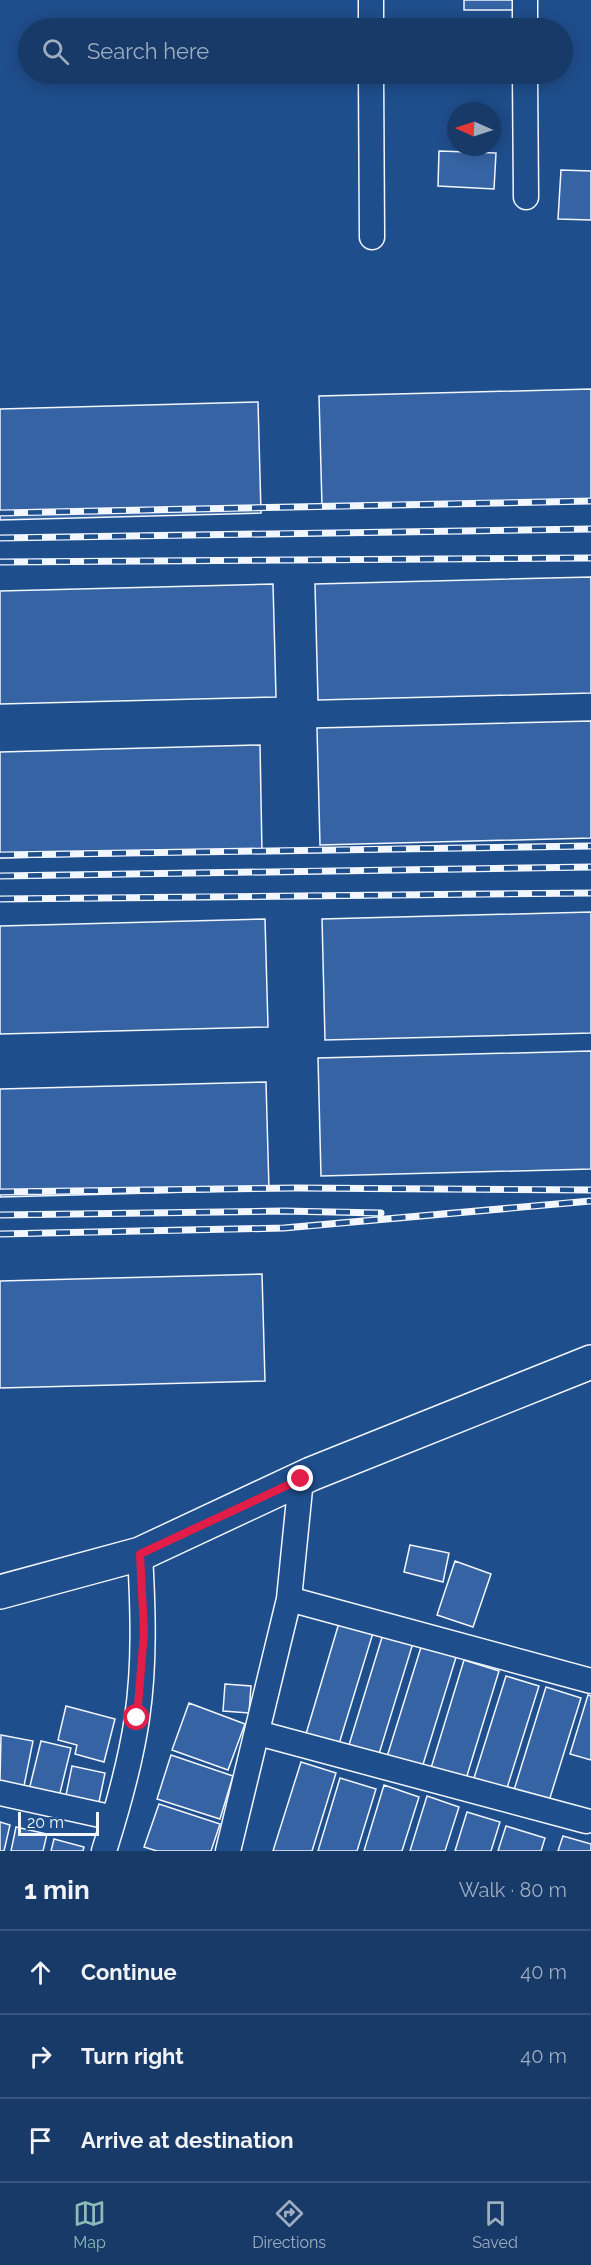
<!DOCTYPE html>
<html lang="en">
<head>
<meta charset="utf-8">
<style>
	:root { --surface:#173a69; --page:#20416f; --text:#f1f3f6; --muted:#9eadc0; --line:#36547d; --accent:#8bbbb9 }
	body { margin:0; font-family:Raleway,sans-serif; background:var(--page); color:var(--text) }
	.compass { position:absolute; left:447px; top:102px; width:54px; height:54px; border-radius:50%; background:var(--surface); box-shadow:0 3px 15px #0003; rotate:273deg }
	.scale { position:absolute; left:18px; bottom:15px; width:81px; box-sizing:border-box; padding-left:6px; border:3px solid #f2f6ff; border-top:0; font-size:16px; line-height:21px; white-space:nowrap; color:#f2f6ff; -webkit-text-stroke:4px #1f4e8c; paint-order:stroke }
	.stop { position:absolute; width:18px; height:18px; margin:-14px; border:4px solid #e11d48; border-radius:50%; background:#fff }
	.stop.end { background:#e11d48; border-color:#fff; box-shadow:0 2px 6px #0008 }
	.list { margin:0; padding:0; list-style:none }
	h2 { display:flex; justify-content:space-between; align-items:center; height:78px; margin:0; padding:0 24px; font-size:26px }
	h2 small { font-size:20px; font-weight:400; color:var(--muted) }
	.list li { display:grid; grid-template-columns:39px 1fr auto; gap:18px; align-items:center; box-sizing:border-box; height:84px; padding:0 24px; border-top:2px solid var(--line) }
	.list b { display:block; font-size:22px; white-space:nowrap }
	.list em { font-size:20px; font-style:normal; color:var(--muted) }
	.icon { flex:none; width:33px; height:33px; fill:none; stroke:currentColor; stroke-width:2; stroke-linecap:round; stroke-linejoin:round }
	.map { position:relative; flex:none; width:591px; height:1851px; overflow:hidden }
	.search { position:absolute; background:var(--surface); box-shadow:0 3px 15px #0003; left:18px; right:18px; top:18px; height:66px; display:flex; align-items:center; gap:15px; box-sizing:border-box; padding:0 21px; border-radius:33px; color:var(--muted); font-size:22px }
	.sheet { height:330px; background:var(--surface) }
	nav { display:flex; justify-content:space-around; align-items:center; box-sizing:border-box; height:84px; border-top:2px solid var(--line); background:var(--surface); font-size:16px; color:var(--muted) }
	nav a { display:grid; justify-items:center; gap:3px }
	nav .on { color:var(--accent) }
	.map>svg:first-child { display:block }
	.building { fill:#3563a3; stroke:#f2f6ff; stroke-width:1.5 }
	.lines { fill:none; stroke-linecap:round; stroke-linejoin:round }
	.street-casing { stroke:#f2f6ff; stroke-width:27 }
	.secondary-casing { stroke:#f2f6ff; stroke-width:36 }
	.street { stroke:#1f4e8c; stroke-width:24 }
	.secondary { stroke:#1f4e8c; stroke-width:33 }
	.rail-casing { stroke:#f2f6ff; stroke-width:7 }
	.rail { stroke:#1f4e8c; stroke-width:4.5; stroke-dasharray:14; stroke-linecap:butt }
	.route { stroke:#e11d48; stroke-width:8 }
</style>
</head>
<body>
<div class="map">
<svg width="591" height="1851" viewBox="0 0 591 1851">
	<rect width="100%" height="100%" fill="#1f4e8c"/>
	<path class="building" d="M 464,0 L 521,0 L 521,10 L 464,10 Z
		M 439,151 L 496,153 L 494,189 L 438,186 Z
		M 561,170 L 591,171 L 591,220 L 558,219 Z
		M 591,389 L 591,499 L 322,506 L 319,396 Z
		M 258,402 L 261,513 L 0,520 L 0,409 Z
		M 591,577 L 591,693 L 318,700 L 315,584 Z
		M 273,584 L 276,697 L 0,704 L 0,591 Z
		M 591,721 L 591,838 L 320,845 L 317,728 Z
		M 260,745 L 262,852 L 0,858 L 0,752 Z
		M 591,912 L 591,1033 L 325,1040 L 322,919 Z
		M 265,919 L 268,1027 L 0,1034 L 0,926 Z
		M 591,1051 L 591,1169 L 321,1176 L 318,1058 Z
		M 266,1082 L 269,1190 L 0,1197 L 0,1089 Z
		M 262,1274 L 265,1381 L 0,1388 L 0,1281 Z
		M 410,1545 L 449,1553 L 443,1582 L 404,1572 Z
		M 455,1561 L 491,1574 L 473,1627 L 437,1615 Z
		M 339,1623 L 373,1633 L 339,1744 L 306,1734 Z
		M 383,1634 L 413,1643 L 379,1754 L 349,1745 Z
		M 422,1644 L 457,1654 L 421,1771 L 386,1760 Z
		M 464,1660 L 499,1671 L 466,1779 L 431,1768 Z
		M 506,1676 L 539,1686 L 507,1788 L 474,1778 Z
		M 225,1684 L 251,1686 L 249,1713 L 223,1711 Z
		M 546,1687 L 581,1698 L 549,1801 L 514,1790 Z
		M 588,1695 L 591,1696 L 591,1760 L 570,1754 Z
		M 189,1703 L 245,1724 L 228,1770 L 172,1750 Z
		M 66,1706 L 115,1719 L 104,1762 L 75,1754 L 77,1745 L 58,1740 Z
		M 1,1735 L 33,1741 L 24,1786 L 0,1781 Z
		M 41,1741 L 71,1748 L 59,1797 L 29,1790 Z
		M 171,1755 L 233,1776 L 220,1819 L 157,1799 Z
		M 301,1762 L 336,1773 L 312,1851 L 273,1851 Z
		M 72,1766 L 105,1773 L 98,1807 L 65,1800 Z
		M 340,1778 L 376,1789 L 357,1851 L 318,1851 Z
		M 384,1785 L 419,1797 L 402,1851 L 364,1851 Z
		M 427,1796 L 459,1807 L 445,1851 L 410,1851 Z
		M 159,1804 L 220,1824 L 211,1851 L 157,1851 L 144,1847 Z
		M 467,1812 L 500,1822 L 491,1851 L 455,1851 Z
		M 0,1822 L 10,1825 L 4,1851 L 0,1851 Z
		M 506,1826 L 545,1838 L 541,1851 L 498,1851 Z
		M 16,1827 L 47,1834 L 43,1851 L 11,1851 Z
		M 563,1836 L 591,1844 L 591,1851 L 558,1851 Z
		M 54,1839 L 84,1847 L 83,1851 L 51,1851 Z"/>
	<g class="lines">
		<defs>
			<path id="street" d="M 371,0 L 371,28
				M 525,0 L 525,28
				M 371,74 L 372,237
				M 525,74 L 526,197
				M 289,1599 L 591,1681
				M 258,1733 L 586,1821
				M 0,1793 L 114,1818
				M 104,1851 C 117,1810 131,1760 137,1718 C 145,1664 143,1608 140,1554
				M 228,1851 L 289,1599 L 301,1479"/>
			<path id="secondary" d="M 0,1592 L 140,1554 L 311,1474 L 591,1362"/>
		</defs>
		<use href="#street" class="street-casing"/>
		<use href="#secondary" class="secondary-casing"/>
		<use href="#street" class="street"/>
		<use href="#secondary" class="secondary"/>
		<defs>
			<path id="rail" d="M 0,513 L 591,501
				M 0,538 L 591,529
				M 0,562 L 591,558
				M 0,855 L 591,846
				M 0,876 L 591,867
				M 0,899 L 591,893
				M 0,1192 L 296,1188 L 591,1190
				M 0,1215 L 283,1211 L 381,1213
				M 0,1234 L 284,1228 L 591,1201"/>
		</defs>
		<use href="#rail" class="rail-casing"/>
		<use href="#rail" class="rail"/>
	</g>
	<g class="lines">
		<path class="route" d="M 137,1718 L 144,1632 L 140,1554 L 301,1479"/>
	</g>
</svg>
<svg class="compass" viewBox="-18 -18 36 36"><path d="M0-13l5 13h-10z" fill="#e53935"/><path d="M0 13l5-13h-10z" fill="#9eadc0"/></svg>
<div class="scale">20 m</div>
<div class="stop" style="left:137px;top:1718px"></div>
<div class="stop end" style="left:301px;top:1479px"></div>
<div class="search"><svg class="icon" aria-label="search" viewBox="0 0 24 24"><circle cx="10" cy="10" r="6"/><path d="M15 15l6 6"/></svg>Search here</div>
</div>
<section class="sheet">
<h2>1 min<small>Walk · 80 m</small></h2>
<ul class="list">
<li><svg class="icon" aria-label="ahead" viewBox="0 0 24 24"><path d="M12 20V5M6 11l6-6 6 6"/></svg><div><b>Continue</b></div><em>40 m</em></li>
<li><svg class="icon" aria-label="right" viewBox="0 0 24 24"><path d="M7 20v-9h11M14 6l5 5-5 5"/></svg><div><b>Turn right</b></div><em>40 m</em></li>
<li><svg class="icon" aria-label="arrive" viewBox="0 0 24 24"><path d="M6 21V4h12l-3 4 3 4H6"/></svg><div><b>Arrive at destination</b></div></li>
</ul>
</section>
<nav>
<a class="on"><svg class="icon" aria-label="map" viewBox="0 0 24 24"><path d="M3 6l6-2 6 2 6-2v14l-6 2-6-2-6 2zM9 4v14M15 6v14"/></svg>Map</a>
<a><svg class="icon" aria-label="directions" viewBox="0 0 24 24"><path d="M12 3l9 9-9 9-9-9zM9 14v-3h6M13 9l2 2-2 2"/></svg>Directions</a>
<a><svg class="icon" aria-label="saved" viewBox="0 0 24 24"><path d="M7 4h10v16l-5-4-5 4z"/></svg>Saved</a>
</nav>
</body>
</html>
